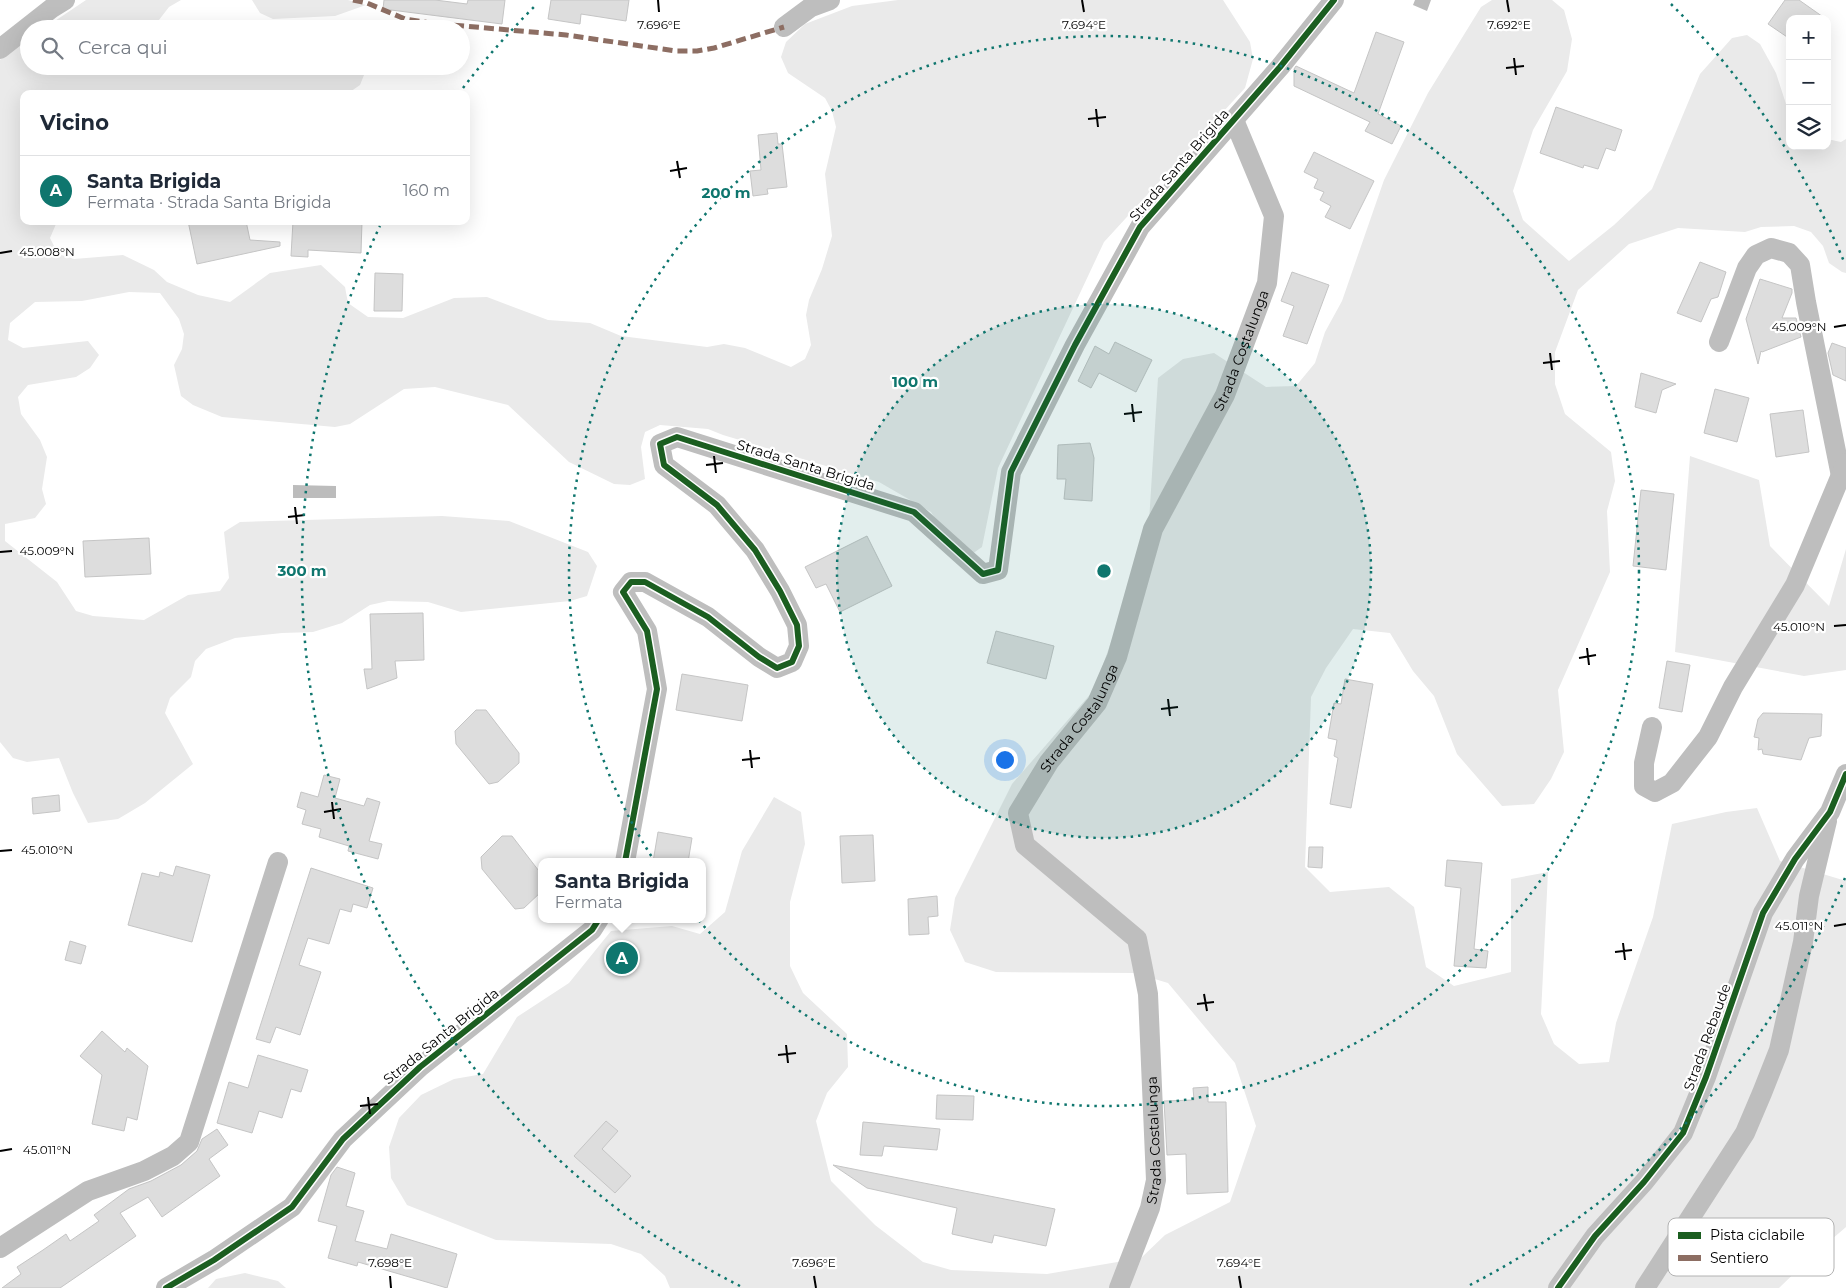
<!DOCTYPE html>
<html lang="it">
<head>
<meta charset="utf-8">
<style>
	:root { --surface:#fff; --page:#f6f6f7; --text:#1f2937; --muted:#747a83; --line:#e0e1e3; --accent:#0f766e }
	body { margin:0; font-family:Montserrat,sans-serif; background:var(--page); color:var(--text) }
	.controls { position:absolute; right:15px; top:15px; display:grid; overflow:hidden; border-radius:10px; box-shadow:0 5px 20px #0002 }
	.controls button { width:45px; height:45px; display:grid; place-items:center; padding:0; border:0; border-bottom:1px solid var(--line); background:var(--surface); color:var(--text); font:25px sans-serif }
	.you { position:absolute; left:1004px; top:759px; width:18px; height:18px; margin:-12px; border:4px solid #fff; border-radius:50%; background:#1a73e8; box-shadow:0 0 0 8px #1a73e833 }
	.badge { display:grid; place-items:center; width:32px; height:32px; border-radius:50%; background:var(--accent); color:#fff; font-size:16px; font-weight:700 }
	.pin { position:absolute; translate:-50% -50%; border:2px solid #fff; box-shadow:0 1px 5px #0006 }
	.popup { position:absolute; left:538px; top:858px; width:168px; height:65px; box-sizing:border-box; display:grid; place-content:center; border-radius:10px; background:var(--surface); filter:drop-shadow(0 1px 4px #0005); font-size:16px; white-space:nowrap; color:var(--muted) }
	.popup b { font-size:19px; color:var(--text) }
	.popup::after { content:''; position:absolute; left:50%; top:100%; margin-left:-10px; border:10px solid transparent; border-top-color:var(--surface) }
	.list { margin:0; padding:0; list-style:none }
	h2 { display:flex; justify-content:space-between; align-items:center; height:65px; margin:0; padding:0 20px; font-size:21px }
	h2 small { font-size:16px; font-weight:400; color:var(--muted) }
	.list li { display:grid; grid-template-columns:32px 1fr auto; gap:15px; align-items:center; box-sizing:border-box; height:70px; padding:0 20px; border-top:1px solid var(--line) }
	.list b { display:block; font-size:19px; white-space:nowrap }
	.list p { margin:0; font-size:16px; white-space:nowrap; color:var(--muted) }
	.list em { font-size:16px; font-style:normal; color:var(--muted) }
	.icon { flex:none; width:28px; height:28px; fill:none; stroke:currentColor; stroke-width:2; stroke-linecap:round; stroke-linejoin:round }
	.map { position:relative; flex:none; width:1846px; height:1288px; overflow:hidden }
	.search { position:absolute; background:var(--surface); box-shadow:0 5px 20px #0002; left:20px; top:20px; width:450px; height:55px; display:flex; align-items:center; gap:12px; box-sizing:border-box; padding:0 18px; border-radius:28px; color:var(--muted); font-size:19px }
	.panel { position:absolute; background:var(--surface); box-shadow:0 5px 20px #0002; left:20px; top:90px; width:450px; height:135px; border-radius:10px }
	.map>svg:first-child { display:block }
	.green { fill:#eaeaea }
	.water { fill:#bcbcbc }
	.building { fill:#ddd; stroke:#c5c5c5 }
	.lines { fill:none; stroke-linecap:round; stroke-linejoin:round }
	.minor { stroke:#bebebe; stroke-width:20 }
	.quiet { stroke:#8d6e63; stroke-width:5; stroke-dasharray:10 5; stroke-linecap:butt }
	.cycleway-casing { stroke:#fff; stroke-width:9 }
	.cycleway { stroke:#1b5e20; stroke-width:6 }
	.ticks { fill:none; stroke:#000; stroke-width:2 }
	.ring { fill:none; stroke:#0f766e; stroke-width:2.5; stroke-dasharray:2.5 5 }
	.labels { text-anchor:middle; stroke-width:4.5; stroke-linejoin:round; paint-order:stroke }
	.street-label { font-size:14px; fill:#000; stroke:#fff }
	.key { fill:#fff; stroke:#b2b2b2; stroke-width:1 }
	.key-label { font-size:14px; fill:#000 }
	.ticks-label { font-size:12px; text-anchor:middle; fill:#000; stroke:#fff; stroke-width:4.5; stroke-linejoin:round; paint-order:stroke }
	.centre { fill:#0f766e; stroke:#fff; stroke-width:2.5 }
	.ring-label { font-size:15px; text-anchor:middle; font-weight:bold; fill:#0f766e; stroke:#fff; stroke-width:4.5; stroke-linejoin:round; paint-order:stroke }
</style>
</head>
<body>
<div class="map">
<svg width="1846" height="1288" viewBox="0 0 1846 1288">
	<rect width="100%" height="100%" fill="#fff"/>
	<path class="green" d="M 86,0 L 181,0 L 169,7 L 152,29 L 43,29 Z
		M 252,0 L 348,0 L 366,5 L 335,16 L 273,19 L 260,13 Z
		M 898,0 L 1223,0 L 1250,42 L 1253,59 L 1245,88 L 1104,242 L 998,468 L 982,547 L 972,554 L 939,525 L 931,512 L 879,482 L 723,435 L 708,429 L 660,425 L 645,432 L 641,447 L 645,479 L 630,485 L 614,484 L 569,462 L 508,405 L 435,387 L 404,389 L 350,424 L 335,427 L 222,417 L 193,405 L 181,396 L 174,365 L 182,349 L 184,334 L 179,319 L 160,293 L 129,292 L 82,301 L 35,302 L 10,323 L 8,340 L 23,348 L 88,341 L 99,355 L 90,368 L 76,377 L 28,385 L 18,397 L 21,414 L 40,440 L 47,457 L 42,489 L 46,504 L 35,518 L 5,524 L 5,541 L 57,582 L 76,611 L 93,616 L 144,620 L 188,595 L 220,591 L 229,578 L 224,532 L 240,522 L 442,516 L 509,521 L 588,552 L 597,566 L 587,596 L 570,601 L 461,612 L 428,602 L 388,601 L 370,605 L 342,623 L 313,632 L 282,633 L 235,638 L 206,649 L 195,661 L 191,677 L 170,698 L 165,713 L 193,764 L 145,803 L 118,819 L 88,823 L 73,793 L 59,758 L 27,762 L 13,758 L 0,742 L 0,60 L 4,54 L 29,38 L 29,66 L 193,66 L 201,69 L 250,70 L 287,66 L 362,66 L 366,70 L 360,85 L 347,94 L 24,94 L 24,221 L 62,221 L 56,224 L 50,238 L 58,254 L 74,259 L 123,255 L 154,270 L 167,282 L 198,295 L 230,302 L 270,273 L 321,265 L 345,287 L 348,303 L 368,317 L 403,318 L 454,298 L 487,297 L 548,320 L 590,323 L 621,336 L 707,347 L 724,344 L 745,348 L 791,367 L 805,359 L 811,345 L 806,315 L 809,300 L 822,269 L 832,236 L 825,174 L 836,127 L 832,111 L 825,98 L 788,73 L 781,57 L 786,42 L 805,24 L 852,6 Z
		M 1492,0 L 1552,0 L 1564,10 L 1572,39 L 1567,71 L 1533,130 L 1513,191 L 1523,220 L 1569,261 L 1614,225 L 1652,189 L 1700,74 L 1732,38 L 1747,35 L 1760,44 L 1776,73 L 1786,104 L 1790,110 L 1790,146 L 1827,146 L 1827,139 L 1841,142 L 1846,139 L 1846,273 L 1842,272 L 1829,263 L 1823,246 L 1811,232 L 1794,226 L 1761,227 L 1745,232 L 1678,228 L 1629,244 L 1578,290 L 1555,352 L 1555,384 L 1565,414 L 1611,452 L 1615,481 L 1607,511 L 1610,572 L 1558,690 L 1564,752 L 1551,779 L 1534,804 L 1502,806 L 1457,754 L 1434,696 L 1413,671 L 1390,633 L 1353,629 L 1326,668 L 1311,697 L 1305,867 L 1330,892 L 1389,887 L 1414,907 L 1426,967 L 1454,986 L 1511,972 L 1511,879 L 1548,872 L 1541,1014 L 1554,1044 L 1579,1064 L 1609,1062 L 1616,1023 L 1653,917 L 1672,824 L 1726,812 L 1757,808 L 1780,861 L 1846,881 L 1846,1227 L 1810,1258 L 1779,1288 L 670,1288 L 665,1276 L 641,1254 L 611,1244 L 496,1240 L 407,1205 L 391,1178 L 389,1147 L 399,1118 L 421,1095 L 454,1079 L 483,1074 L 517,1017 L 569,983 L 611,931 L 672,926 L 700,934 L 725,912 L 742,851 L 774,797 L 801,812 L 805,844 L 790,902 L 790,966 L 803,993 L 847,1034 L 848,1067 L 827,1093 L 816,1121 L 831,1181 L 875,1225 L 923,1262 L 951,1270 L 1047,1274 L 1141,1258 L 1165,1235 L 1230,1202 L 1256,1126 L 1235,1063 L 1168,983 L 1135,973 L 996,972 L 965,962 L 950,930 L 955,898 L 1012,784 L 1094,690 L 1148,538 L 1158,378 L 1183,359 L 1214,353 L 1266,387 L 1296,386 L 1315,363 L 1325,332 L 1342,301 L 1384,180 L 1428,93 L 1481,7 Z
		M 1690,456 L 1759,480 L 1770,546 L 1829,606 L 1846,549 L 1846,670 L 1804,676 L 1675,652 Z
		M 245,1273 L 278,1281 L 286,1288 L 208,1288 L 216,1279 Z"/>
	<path class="water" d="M 1415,0 L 1431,0 L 1427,11 L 1413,5 Z
		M 293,485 L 336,486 L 336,498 L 293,498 Z"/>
	<path class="building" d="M 384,0 L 435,0 L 467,4 L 468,0 L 505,0 L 502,24 L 383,9 Z
		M 551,0 L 629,0 L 626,21 L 581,14 L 580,24 L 548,19 Z
		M 1785,0 L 1799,0 L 1826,19 L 1790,19 L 1790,39 L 1768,24 Z
		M 1376,32 L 1404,42 L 1378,114 L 1401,126 L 1392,144 L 1365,131 L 1370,122 L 1294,86 L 1294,69 L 1296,66 L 1354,93 Z
		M 1556,107 L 1622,130 L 1615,151 L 1606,148 L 1598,169 L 1584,165 L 1583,168 L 1540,153 Z
		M 777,133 L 778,144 L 782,144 L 787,187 L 767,189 L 768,194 L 753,196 L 750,171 L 761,170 L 758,135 Z
		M 1314,152 L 1374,181 L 1350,229 L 1325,217 L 1331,206 L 1320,200 L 1324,192 L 1314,188 L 1318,179 L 1304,172 Z
		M 188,221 L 246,221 L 250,240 L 280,242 L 280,246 L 197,264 Z
		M 293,221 L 362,221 L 361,253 L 308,250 L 308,257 L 291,256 Z
		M 1700,262 L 1726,272 L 1718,297 L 1711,299 L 1701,322 L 1677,313 Z
		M 1292,272 L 1329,285 L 1307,344 L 1283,336 L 1294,306 L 1281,301 Z
		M 375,273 L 403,274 L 402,311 L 374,311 Z
		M 1760,279 L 1792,289 L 1792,293 L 1782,318 L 1796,318 L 1801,337 L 1762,352 L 1761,351 L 1758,364 L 1746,319 Z
		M 1115,342 L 1152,360 L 1136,392 L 1099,373 L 1091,388 L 1078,381 L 1095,346 L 1109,354 Z
		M 1832,343 L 1846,348 L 1846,381 L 1833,375 L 1828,353 Z
		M 1641,373 L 1676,384 L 1662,390 L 1656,413 L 1635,407 Z
		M 1715,389 L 1749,398 L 1737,442 L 1704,433 Z
		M 1803,410 L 1809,452 L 1776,457 L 1770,414 Z
		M 1090,443 L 1094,458 L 1092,501 L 1064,499 L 1066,479 L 1057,479 L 1058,445 Z
		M 1641,490 L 1674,494 L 1666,570 L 1633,566 Z
		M 867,536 L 892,586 L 840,612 L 826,584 L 816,588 L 805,567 Z
		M 149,538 L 151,574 L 85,577 L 83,541 Z
		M 423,613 L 424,660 L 395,661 L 397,678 L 367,689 L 364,669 L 372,669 L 370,614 Z
		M 996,631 L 1054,646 L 1046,679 L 987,663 Z
		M 1667,661 L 1690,665 L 1682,712 L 1659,708 Z
		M 682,674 L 748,685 L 742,721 L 676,710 Z
		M 1345,679 L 1373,684 L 1351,808 L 1330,804 L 1338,758 L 1334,756 L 1337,740 L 1328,738 L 1334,703 L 1341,704 Z
		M 476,710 L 486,710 L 519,753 L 519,763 L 498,782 L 489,784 L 456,744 L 455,731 Z
		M 1763,713 L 1822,714 L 1821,736 L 1809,738 L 1801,760 L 1763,754 L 1762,749 L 1758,750 L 1759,738 L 1754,737 L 1758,719 Z
		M 324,775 L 340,779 L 335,798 L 364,806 L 367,798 L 380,802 L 369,841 L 382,844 L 378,859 L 348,851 L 349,846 L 319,837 L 321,829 L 302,824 L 306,810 L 297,807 L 301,792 L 318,797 Z
		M 59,795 L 60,811 L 33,814 L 32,798 Z
		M 658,832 L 692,838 L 688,862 L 653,862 Z
		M 873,835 L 875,881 L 842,883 L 840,836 Z
		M 502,836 L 512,836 L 542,875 L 542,891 L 524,908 L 515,909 L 482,869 L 481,857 Z
		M 1309,847 L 1323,847 L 1322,868 L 1308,867 Z
		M 1447,860 L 1482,863 L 1474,949 L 1488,951 L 1486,968 L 1454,966 L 1461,888 L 1445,886 Z
		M 176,866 L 210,875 L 192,942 L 128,925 L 142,873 L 159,877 L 160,872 L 173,876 Z
		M 311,868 L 373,888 L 367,908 L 353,904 L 351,912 L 340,909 L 329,944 L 308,938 L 299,965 L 321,972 L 300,1035 L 276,1027 L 270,1043 L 256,1039 Z
		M 937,896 L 938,916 L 928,917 L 929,934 L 909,935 L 908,899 Z
		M 70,941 L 86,946 L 81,964 L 65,960 Z
		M 102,1031 L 125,1052 L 127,1048 L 148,1066 L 137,1120 L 127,1117 L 124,1131 L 92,1124 L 102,1075 L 80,1056 Z
		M 258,1055 L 308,1070 L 301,1092 L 291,1089 L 282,1118 L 259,1111 L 252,1133 L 217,1123 L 229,1082 L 248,1088 Z
		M 1208,1087 L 1208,1102 L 1226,1102 L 1228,1192 L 1187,1194 L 1186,1154 L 1167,1155 L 1164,1101 L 1194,1100 L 1193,1088 Z
		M 937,1095 L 974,1096 L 973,1120 L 936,1119 Z
		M 606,1121 L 618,1131 L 602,1149 L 631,1176 L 615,1193 L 574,1156 Z
		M 863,1122 L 940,1129 L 937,1150 L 884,1146 L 882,1156 L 860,1155 Z
		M 217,1129 L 228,1145 L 209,1159 L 220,1176 L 162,1217 L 148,1197 L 120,1213 L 136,1236 L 60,1288 L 2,1288 L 21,1274 L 17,1267 L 43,1250 L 66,1234 L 70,1241 L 99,1221 L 94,1215 L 129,1189 L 151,1181 L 181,1165 L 197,1151 L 202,1139 Z
		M 833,1165 L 1055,1209 L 1046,1246 L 994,1235 L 992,1243 L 952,1234 L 957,1208 L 867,1188 Z
		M 337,1167 L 355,1173 L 346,1206 L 364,1211 L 355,1241 L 387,1249 L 391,1234 L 457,1254 L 447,1288 L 358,1262 L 357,1266 L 328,1258 L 337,1226 L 318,1221 L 331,1175 Z"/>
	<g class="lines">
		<g class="minor">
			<path d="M 784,27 L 811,7 L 830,0"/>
			<path d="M 0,49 L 52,8 L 65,0"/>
			<path d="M 1719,342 L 1747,268 L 1756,255 L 1771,248 L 1789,253 L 1800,265 L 1806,302 L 1841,476"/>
			<path d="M 1652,727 L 1644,763 L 1644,786 L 1655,792 L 1672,783 L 1708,737 L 1733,687 L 1795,585 L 1846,463"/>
			<path d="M 625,862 L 657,689 L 647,631 L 623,592 L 631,582 L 645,582 L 708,617 L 759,657 L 777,668 L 792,662 L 799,646 L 797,625 L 780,591 L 755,550 L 717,505 L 664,465 L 660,444 L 677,437 L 914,512 L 983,574 L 998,570 L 1011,472 L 1075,345 L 1140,227 L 1280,67 L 1334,0"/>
			<path d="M 0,1248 L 88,1191 L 144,1171 L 173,1156 L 189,1142 L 278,862"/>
			<path d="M 166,1288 L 214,1260 L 292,1207 L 343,1139 L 420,1067 L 592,930 L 599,919"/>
			<path id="s1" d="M 1119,1288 L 1150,1208 L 1156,1180 L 1148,994 L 1137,939 L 1025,845 L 1018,813 L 1049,762 L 1097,703 L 1117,657 L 1153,529 L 1225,395 L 1267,283 L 1274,216 L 1234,120"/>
			<path d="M 1558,1288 L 1595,1236 L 1644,1182 L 1683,1133 L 1706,1077 L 1763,913 L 1795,859 L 1830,812 L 1846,774"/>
			<path d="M 1645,1288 L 1745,1133 L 1762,1093 L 1779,1050 L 1803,942 L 1809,896 L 1827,821"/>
		</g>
		<path class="quiet" d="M 353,0 L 367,3 L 405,19 L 430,23 L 566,35 L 676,51 L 697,51 L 714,48 L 784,27"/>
		<defs>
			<path id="cycleway" d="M 625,862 L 657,689 L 647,631 L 623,592 L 631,582 L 645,582 L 708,617 L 759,657 L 777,668 L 792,662 L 799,646 L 797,625 L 780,591 L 755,550 L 717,505 L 664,465 L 660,444 L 677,437 L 914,512 L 983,574 L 998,570 L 1011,472 L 1075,345 L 1140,227 L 1280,67 L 1334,0
				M 166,1288 L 214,1260 L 292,1207 L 343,1139 L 420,1067 L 592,930 L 599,919
				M 1558,1288 L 1595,1236 L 1644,1182 L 1683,1133 L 1706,1077 L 1763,913 L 1795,859 L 1830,812 L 1846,774"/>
		</defs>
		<use href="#cycleway" class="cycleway-casing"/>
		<use href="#cycleway" class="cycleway"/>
	</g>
	<path class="ticks" d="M 658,0 L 659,12M 1082,0 L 1084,12M 1507,0 L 1509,12M 1514,58 L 1516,75M 1506,68 L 1524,66M 1096,109 L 1098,127M 1088,119 L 1106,117M 677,161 L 680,178M 670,171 L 687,168M 0,253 L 12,251M 1834,327 L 1846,325M 1550,353 L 1552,370M 1543,363 L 1560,361M 1132,404 L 1134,422M 1124,414 L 1142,412M 714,456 L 716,473M 706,465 L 723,463M 295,507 L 297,524M 288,517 L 305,515M 0,552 L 12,551M 1834,626 L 1846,625M 1587,648 L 1589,665M 1579,658 L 1596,655M 1168,699 L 1170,716M 1161,709 L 1178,707M 750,750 L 752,768M 742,760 L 760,758M 332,802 L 334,819M 324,812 L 341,809M 0,851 L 12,850M 1834,926 L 1846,924M 1623,943 L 1625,960M 1615,952 L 1632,950M 1204,994 L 1207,1011M 1197,1004 L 1214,1002M 786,1045 L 788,1063M 778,1055 L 796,1053M 368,1097 L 370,1114M 360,1106 L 378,1104M 0,1151 L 12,1149M 390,1276 L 391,1288M 814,1276 L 816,1288M 1239,1276 L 1241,1288"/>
	<circle cx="1104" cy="571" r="267" fill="#0f766e" fill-opacity=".12"/>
	<g class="ring">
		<circle cx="1104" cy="571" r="267"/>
		<circle cx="1104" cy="571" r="535"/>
		<path d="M1845 878A802 802 0 0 1 1468 1286M740 1286A802 802 0 0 1 380 226M463 88A802 802 0 0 1 537 4M1671 4A802 802 0 0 1 1845 264"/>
	</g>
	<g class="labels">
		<g class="street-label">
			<text transform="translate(1179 165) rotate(-49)" y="5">Strada Santa Brigida</text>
			<text dy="5" stroke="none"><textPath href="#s1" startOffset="1054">Strada Costalunga</textPath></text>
			<text transform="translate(806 465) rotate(17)" y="5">Strada Santa Brigida</text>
			<text dy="5" stroke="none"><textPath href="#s1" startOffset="649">Strada Costalunga</textPath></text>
			<text transform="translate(441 1036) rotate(-39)" y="5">Strada Santa Brigida</text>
			<text transform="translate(1707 1037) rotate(-70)" y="5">Strada Rebaude</text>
			<text dy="5" stroke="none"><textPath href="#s1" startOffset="154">Strada Costalunga</textPath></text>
		</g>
	</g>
	<rect x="1668" y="1218" width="166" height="58" rx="8" class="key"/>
	<rect x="1678" y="1232" width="23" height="7" fill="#1b5e20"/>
	<rect x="1678" y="1255" width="23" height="6" fill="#8d6e63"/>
	<g class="key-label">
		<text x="1710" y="1240">Pista ciclabile</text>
		<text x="1710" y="1263">Sentiero</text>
	</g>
	<g class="ticks-label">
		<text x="659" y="29">7.696°E</text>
		<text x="1084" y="29">7.694°E</text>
		<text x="1509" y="29">7.692°E</text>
		<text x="47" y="256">45.008°N</text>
		<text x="1799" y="331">45.009°N</text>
		<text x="47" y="555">45.009°N</text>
		<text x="1799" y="631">45.010°N</text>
		<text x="47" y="854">45.010°N</text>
		<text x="1799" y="930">45.011°N</text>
		<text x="47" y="1154">45.011°N</text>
		<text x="390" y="1267">7.698°E</text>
		<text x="814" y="1267">7.696°E</text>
		<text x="1239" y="1267">7.694°E</text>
	</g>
	<circle cx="1104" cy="571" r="8" class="centre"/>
	<g class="ring-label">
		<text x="726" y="198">200 m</text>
		<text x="915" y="387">100 m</text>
		<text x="302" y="576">300 m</text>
	</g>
</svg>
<div class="controls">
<button>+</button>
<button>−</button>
<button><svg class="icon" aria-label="layers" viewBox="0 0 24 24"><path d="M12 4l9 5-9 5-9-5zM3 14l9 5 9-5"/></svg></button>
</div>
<div class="you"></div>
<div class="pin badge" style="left:622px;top:958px">A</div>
<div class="popup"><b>Santa Brigida</b>Fermata</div>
<div class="search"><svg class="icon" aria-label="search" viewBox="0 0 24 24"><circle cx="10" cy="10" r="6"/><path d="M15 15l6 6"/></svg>Cerca qui</div>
<section class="panel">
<h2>Vicino<small></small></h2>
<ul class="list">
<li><span class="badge">A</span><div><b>Santa Brigida</b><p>Fermata · Strada Santa Brigida</p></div><em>160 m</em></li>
</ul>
</section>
</div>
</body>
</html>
